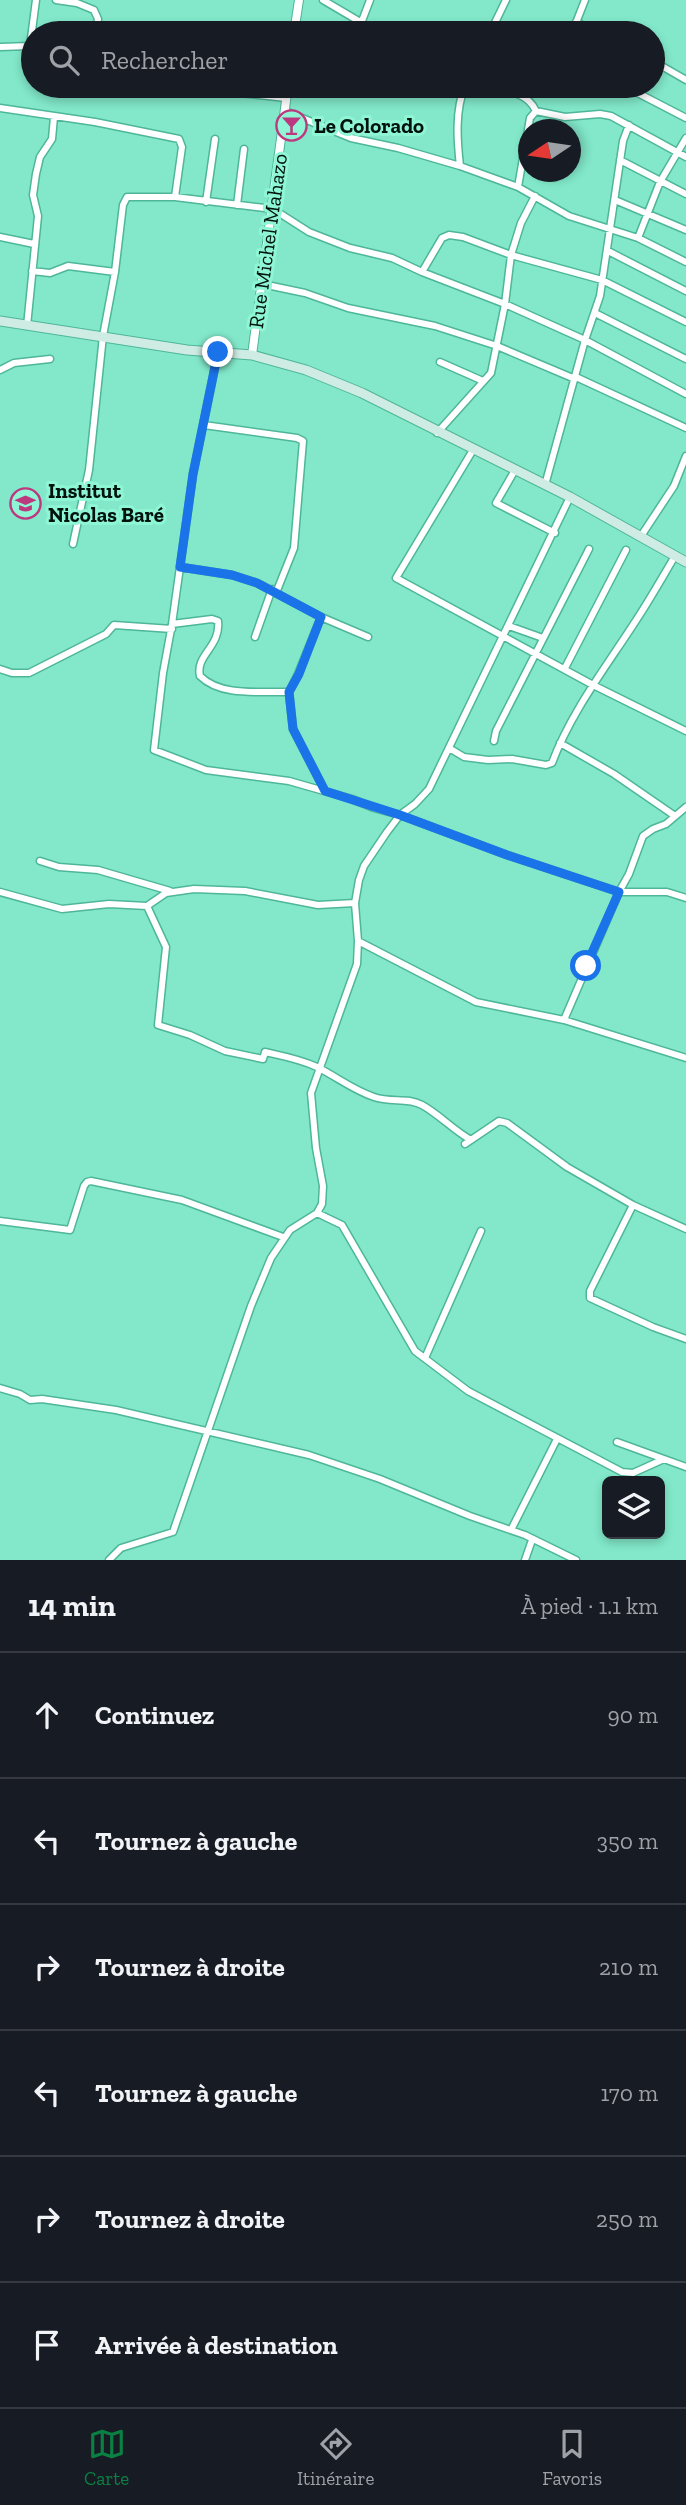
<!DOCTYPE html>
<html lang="fr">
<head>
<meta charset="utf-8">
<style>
	:root { --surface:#171b24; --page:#20242c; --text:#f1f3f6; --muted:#9ea1a6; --line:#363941; --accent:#0b8043 }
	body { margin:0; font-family:"Zilla Slab",serif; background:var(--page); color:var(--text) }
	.controls { position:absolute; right:21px; bottom:21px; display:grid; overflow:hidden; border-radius:10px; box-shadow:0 4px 10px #0003 }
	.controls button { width:63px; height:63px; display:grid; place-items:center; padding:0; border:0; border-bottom:2px solid var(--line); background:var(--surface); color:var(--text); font:35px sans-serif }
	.compass { position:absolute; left:518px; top:119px; width:63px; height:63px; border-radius:50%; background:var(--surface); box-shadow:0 4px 10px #0003; rotate:257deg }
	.stop { position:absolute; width:21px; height:21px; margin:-16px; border:5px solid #1a73e8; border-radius:50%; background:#fff }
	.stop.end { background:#1a73e8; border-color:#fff; box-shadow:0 2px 7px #0008 }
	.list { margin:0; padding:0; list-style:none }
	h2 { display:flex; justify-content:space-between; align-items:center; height:91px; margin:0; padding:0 28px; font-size:30px }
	h2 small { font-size:23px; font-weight:400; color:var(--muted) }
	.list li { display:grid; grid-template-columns:46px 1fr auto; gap:21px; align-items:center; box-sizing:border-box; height:126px; padding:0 28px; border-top:2px solid var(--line) }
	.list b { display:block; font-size:26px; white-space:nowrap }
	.list em { font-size:23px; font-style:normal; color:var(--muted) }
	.icon { flex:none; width:38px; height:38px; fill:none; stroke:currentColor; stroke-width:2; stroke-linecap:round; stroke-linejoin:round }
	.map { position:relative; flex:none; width:686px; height:1560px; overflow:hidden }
	.search { position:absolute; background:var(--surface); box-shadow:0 4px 10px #0003; left:21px; right:21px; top:21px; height:77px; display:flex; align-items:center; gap:18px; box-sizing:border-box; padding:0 24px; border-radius:38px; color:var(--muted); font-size:26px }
	.sheet { height:847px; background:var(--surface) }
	nav { display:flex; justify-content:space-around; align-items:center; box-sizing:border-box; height:98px; border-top:2px solid var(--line); background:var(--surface); font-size:19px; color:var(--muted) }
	nav a { display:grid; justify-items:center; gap:4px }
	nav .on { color:var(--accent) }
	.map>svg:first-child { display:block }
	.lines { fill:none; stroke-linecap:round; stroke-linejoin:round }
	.minor-casing { stroke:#4eb699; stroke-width:9 }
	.tertiary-casing { stroke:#4eb699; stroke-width:10 }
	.secondary-casing { stroke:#4eb699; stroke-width:11 }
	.minor { stroke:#fff; stroke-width:6 }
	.tertiary { stroke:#fff; stroke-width:8 }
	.secondary { stroke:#ceece3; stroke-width:9 }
	.route { stroke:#1a73e8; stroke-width:9 }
	.labels { text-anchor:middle; stroke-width:6; stroke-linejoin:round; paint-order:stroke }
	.poi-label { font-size:21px; font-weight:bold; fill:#00120c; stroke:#8ff6d5; text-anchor:start }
	.street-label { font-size:21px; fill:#00120c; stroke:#8ff6d5 }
</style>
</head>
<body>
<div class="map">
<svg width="686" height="1560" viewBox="0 0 686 1560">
	<rect width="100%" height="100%" fill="#82e8c9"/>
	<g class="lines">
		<defs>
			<path id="minor" d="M 56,0 L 77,3 L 94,10 L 98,19 L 96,33
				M 323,0 L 379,33
				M 362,21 L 370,0
				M 576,22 L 599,33
				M 490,33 L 506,0
				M 572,33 L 585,0
				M 0,47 L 30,46 L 36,0
				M 653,61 L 686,80
				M 176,86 L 286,98
				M 479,86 C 500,91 526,89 536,111 L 565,117 L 600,114 L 611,116 L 686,157
				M 632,90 L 686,118
				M 0,108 L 95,122 L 179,139 L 182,147 L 175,197
				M 285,111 L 351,138 L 398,148 L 460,166 L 518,187 L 569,216 L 638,238 L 686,262
				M 620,160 L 686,194
				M 460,166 C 457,140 455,110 465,86
				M 518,187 L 530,118 L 536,111
				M 615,200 L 686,230
				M 206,202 L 215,139
				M 237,205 L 244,149
				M 0,237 L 34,244
				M 638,238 L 660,182 L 686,138
				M 608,251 L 686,291
				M 32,271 L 50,273 L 68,266 L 115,272
				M 422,272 L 442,238 L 449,235 L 463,237 L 511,255 L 602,280 L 686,322
				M 262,284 L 305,293 L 348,308 L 435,326 L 497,346 L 575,379
				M 595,313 L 686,359
				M 27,326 L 38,216 L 33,195 L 36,174 L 40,157 L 52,139 L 54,117
				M 218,352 L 193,474 L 172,624 L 163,673 L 154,750 L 206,770 L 289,781 L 352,799 L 374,808 L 400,815 L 507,855 L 619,892 L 667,892 L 686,898
				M 440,362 L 483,381
				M 0,370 L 14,363 L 50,359
				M 576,377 L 686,428
				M 204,425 L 297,438 L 303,441 L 294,548 L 276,593
				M 437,433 L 491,373 L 505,304 L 511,255 L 521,223 L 535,196
				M 473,450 L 396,578 L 593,685 L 686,731
				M 515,470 L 496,503 L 555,533
				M 545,485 L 585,340 L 600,296 L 623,141 L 629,125
				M 641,536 L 674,486 L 686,456
				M 73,544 L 89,470 L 103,336 L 115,272 L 123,205 L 127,197 L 175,197 L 273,209 L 309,232 L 350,248 L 392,258 L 422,272 L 505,304 L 585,340 L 686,394
				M 180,567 L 232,575 L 257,583 L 321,617 L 368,637
				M 321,617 L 298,674 L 289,692 L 293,729 L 325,791
				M 172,624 L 212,619 L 218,621 C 221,647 195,655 200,676 C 221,697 260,691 289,692
				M 509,626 L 540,637
				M 255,637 L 272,589
				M 565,668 L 626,550
				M 0,669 L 12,673 L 29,673 L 106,634 L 114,625 L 172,629
				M 494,741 L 496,731 L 589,549
				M 560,743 L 614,774 L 675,816
				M 449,748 L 464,757 L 488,760 L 512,759 L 546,765 L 552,763 C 571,712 606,667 635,622 C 649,601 662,578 675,556
				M 40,861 L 59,867 L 98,870 L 170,891
				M 0,892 L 62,909 L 109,904 L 147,906 L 166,893 L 194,889 L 245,891 L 318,905 L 355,903
				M 147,906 L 166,947 L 158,1025 L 190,1035 L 225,1051 L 263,1059 L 265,1052 C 283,1056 300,1059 317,1067 C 337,1077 353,1090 374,1097 C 391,1103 407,1097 422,1105 C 440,1115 453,1130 471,1140
				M 358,941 L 476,1002 L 564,1020 L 686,1058
				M 564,1020 L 619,892 L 629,874 L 643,836 L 653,829 L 666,824 L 686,807
				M 465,1144 L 499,1121 L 507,1123 L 567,1167 L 633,1205 L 686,1229
				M 633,1205 L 590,1291 L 590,1298 L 653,1327 L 686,1339
				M 317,1213 L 342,1225 L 415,1351 L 468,1391 L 622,1472 L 633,1473 L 664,1459 L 686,1467
				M 0,1221 L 70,1230 L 84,1186 L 87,1182 L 91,1181 L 182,1200 L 283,1237
				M 425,1358 L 481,1231
				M 0,1388 L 20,1394 L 30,1400 L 42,1399 L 116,1410 L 309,1455 L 380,1479 L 470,1516 L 525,1535 L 576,1560
				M 617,1442 L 664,1459
				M 511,1530 L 557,1439
				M 109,1560 L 121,1548 L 173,1532 L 251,1306 L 271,1258 L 290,1230 L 317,1213 L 322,1204 L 323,1186 L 316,1148 L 311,1093 L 357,964 L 358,941 L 355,903 L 359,880 L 364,866 L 387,832 L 400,815 L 415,804 L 429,789 L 570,497
				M 525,1560 L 532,1540"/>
			<path id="tertiary" d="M 294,33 L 299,0
				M 252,355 L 288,86"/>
			<path id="secondary" d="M 0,321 L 187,350 L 252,355 L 306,370 L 362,393 L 570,497 L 686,562"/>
		</defs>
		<use href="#minor" class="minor-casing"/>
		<use href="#tertiary" class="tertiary-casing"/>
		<use href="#secondary" class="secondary-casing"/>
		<use href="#minor" class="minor"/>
		<use href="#tertiary" class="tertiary"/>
		<use href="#secondary" class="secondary"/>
	</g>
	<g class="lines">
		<path class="route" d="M 218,352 L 193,474 L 180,567 L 232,575 L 257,583 L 321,617 L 299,674 L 289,692 L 293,729 L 325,791 L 400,815 L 507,855 L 619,892 L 586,966"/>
	</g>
	<defs>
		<symbol id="bar-ring" viewBox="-11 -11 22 22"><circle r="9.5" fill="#8ff6d5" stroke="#bc387f" stroke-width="1.5"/><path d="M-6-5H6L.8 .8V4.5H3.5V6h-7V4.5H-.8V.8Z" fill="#bc387f"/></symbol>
		<symbol id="school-ring" viewBox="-11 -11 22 22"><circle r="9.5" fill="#8ff6d5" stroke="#bc387f" stroke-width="1.5"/><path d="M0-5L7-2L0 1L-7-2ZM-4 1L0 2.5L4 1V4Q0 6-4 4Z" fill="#bc387f"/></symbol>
	</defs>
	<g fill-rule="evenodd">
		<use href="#bar-ring" x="274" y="108" width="35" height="35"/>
		<use href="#school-ring" x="8" y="486" width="35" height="35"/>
	</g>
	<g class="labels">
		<g class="poi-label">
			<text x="314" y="133">Le Colorado</text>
			<text x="48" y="498">Institut<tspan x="48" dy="24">Nicolas Baré</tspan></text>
		</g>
		<g class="street-label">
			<text transform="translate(268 241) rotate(-82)" y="7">Rue Michel Mahazo</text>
		</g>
	</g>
</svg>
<div class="controls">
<button><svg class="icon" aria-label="layers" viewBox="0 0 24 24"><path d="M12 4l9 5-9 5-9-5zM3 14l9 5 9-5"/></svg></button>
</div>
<svg class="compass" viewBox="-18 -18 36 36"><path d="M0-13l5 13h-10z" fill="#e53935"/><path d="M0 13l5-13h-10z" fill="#9ea1a6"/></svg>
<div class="stop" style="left:586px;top:966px"></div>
<div class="stop end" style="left:218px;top:352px"></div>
<div class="search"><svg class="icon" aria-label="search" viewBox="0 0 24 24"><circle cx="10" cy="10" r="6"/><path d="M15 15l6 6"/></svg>Rechercher</div>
</div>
<section class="sheet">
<h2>14 min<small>À pied · 1.1 km</small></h2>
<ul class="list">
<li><svg class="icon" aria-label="ahead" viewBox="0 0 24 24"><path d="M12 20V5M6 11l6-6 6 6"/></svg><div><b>Continuez</b></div><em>90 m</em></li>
<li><svg class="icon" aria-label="left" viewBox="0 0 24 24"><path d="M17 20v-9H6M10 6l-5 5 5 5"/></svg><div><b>Tournez à gauche</b></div><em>350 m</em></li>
<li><svg class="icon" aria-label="right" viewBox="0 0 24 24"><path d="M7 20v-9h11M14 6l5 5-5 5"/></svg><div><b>Tournez à droite</b></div><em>210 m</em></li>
<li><svg class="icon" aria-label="left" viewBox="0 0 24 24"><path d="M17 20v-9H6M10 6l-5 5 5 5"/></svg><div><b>Tournez à gauche</b></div><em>170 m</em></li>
<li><svg class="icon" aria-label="right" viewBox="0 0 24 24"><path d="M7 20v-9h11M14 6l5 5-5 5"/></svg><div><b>Tournez à droite</b></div><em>250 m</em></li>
<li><svg class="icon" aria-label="arrive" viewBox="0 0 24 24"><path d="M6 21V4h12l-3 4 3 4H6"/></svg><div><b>Arrivée à destination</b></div></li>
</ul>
</section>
<nav>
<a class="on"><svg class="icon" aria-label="map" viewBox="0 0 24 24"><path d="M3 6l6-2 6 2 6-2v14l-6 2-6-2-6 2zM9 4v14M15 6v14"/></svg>Carte</a>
<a><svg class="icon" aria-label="directions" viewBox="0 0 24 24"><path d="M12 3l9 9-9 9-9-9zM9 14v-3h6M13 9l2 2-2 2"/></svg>Itinéraire</a>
<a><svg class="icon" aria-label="saved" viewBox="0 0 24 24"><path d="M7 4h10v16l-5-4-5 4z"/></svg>Favoris</a>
</nav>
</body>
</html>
